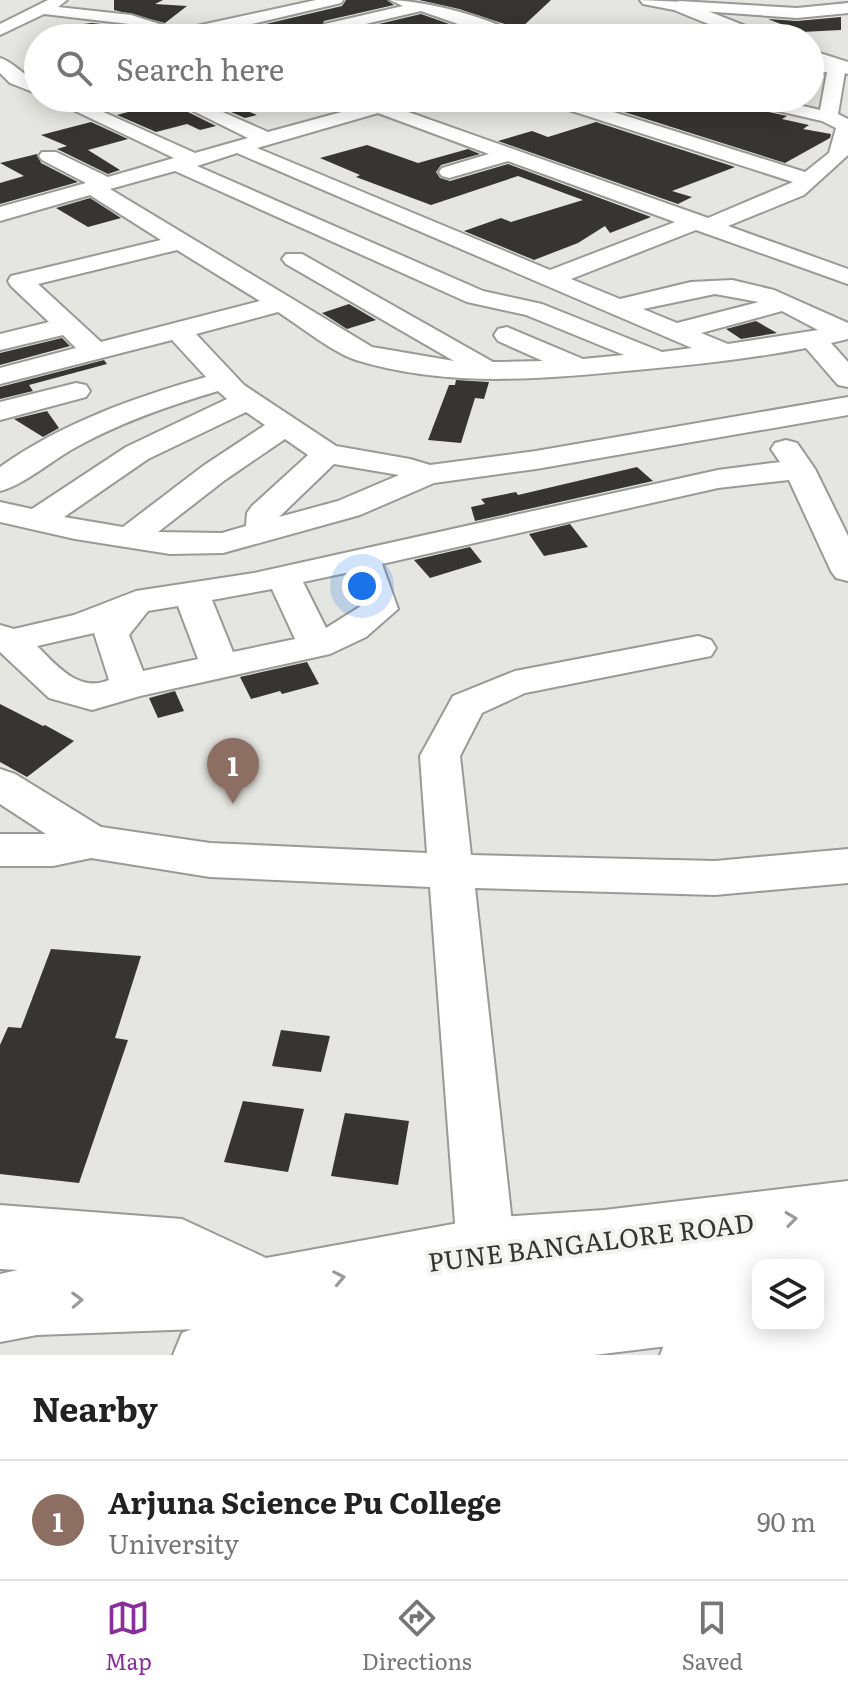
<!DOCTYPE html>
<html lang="en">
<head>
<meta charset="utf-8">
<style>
	:root { --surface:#fff; --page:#f2f2f2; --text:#222; --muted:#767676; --line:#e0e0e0; --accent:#892f9b }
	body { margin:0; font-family:Literata,serif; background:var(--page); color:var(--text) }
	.controls { position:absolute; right:24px; bottom:24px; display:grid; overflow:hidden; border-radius:16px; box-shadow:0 4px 20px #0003 }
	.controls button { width:72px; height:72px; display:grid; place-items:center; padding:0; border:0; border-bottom:2px solid var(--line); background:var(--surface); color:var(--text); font:40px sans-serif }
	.you { position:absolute; left:362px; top:586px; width:28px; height:28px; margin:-20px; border:6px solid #fff; border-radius:50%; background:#1a73e8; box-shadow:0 0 0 12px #1a73e833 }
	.badge { display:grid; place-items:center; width:52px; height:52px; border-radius:50%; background:var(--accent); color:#fff; font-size:26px; font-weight:700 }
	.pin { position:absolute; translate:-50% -66px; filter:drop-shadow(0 2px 4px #0008) }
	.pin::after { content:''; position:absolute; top:42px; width:28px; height:24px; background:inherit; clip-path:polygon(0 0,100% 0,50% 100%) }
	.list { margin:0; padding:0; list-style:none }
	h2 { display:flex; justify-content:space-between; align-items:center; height:104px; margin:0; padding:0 32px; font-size:34px }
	h2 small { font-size:26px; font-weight:400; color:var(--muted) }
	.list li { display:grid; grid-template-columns:52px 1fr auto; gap:24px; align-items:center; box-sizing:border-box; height:120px; padding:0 32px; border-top:2px solid var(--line) }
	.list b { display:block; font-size:30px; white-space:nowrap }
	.list p { margin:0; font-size:26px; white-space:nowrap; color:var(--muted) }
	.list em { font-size:26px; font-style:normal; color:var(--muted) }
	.icon { flex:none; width:44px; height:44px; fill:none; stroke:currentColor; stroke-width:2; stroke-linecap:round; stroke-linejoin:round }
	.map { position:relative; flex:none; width:848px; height:1355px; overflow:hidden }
	.search { position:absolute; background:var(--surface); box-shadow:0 4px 20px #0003; left:24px; right:24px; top:24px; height:88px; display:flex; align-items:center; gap:20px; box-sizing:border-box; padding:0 28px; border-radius:44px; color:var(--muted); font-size:30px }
	.sheet { height:224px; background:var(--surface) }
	nav { display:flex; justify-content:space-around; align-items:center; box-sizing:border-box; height:112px; border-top:2px solid var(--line); background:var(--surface); font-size:22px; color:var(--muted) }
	nav a { display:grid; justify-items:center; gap:4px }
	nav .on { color:var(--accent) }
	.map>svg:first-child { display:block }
	.building { fill:#363533 }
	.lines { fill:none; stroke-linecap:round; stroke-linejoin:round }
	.minor-casing { stroke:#999996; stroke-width:4 }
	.major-casing { stroke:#999996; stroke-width:4 }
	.minor { fill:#fff; fill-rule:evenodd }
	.major { fill:#fff; fill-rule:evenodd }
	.oneway { stroke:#9a9a99 }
	.labels { text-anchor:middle; stroke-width:8; stroke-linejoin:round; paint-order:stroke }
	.near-street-label { font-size:26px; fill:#343433; stroke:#f2f2ef }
</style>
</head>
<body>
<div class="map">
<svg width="848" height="1355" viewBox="0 0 848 1355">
	<rect width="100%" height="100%" fill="#e5e5e1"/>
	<path class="building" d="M 114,0 L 163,0 L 155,4 L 187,6 L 165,23 L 114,10 Z
		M 346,0 L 387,0 L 394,5 L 324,21 L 321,30 L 332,35 L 421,14 L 489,38 L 206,38 L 342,6 Z
		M 419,0 L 551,0 L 520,29 L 459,9 Z
		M 841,17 L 841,30 L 801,32 L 768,19 L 797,21 Z
		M 92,23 L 128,27 L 149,35 L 145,38 L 74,38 L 74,25 Z
		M 198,98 L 214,98 L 257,115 L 245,118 Z
		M 624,98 L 733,98 L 738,105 L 787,116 L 782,119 L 809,125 L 803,129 L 831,134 L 830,138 L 785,163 L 602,105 Z
		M 172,104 L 216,126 L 200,130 L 187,124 L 156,132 L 117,115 L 150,106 L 156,108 Z
		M 91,122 L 128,139 L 88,150 L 120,170 L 108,174 L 57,149 L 67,146 L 41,135 Z
		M 596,122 L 735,167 L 672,191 L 692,197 L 678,204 L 498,141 L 532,131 L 548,137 Z
		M 367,145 L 418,163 L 468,149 L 480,154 L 441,165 L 436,172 L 440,178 L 450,181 L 508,164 L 651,217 L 610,233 L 605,226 L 578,243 L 534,260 L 464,231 L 501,218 L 511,222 L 583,200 L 518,176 L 431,205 L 356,177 L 360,175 L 320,158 Z
		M 37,154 L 41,163 L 78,182 L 0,204 L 0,183 L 24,176 L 0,163 Z
		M 90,198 L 121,218 L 88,227 L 56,208 Z
		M 349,304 L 376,320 L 347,329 L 322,313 Z
		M 756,321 L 777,333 L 741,339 L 726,329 Z
		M 62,338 L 70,346 L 0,365 L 0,353 Z
		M 104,360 L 107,364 L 29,385 L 33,391 L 0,399 L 0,387 Z
		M 456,380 L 489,382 L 484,399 L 475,398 L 461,443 L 428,440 L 449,385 L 455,385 Z
		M 47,411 L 59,428 L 43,437 L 14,419 Z
		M 637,467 L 653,481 L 475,521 L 471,507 L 485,504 L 481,499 L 516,492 L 518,495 Z
		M 570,524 L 588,547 L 544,556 L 529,534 Z
		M 470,547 L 482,562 L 430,578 L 414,560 Z
		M 307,662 L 319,684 L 282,694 L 280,691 L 251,699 L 240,677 Z
		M 175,691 L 184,711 L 158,718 L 149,698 Z
		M 0,704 L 43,726 L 45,725 L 74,741 L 27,777 L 0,762 Z
		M 51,949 L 141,956 L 115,1038 L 128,1040 L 79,1183 L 0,1174 L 0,1045 L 8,1027 L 21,1028 Z
		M 281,1030 L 330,1036 L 321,1072 L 272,1066 Z
		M 243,1101 L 304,1109 L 288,1172 L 224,1162 Z
		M 345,1113 L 409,1121 L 398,1185 L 331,1176 Z"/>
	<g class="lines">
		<defs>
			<path id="minor" d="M 48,0 L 67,0 L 58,7 L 131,15 L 178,30 L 316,0 L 343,0 L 341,3 L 193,38 L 157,38 L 159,35 L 129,24 L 44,14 L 0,35 L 0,24 Z
				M 390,0 C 419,0 499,18 520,38 L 498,38 L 421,11 L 331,32 L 323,27 L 325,24 L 403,6 Z
				M 679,1 L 797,8 L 848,3 L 848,13 L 797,18 L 674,9 L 671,6 Z
				M 0,58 C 12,61 24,76 38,82 L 38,94 L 10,83 L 0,73 Z
				M 837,61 L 846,66 L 838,114 L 848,119 L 848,155 L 804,195 L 728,226 L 848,269 L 848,284 L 696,230 L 571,279 L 620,299 L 691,282 L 732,280 L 774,290 L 848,323 L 848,339 L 831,343 L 848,362 L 848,387 L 838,385 L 806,348 C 750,359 693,365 636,370 C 544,379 447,388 356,360 C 332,352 300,326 278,312 L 196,334 L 244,385 L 336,446 L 410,459 L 430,465 L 536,451 L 848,397 L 848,415 L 536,469 L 434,483 L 360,515 L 223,553 L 170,554 L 75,539 L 0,522 L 0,502 L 32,509 L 126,447 L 227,399 L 218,391 C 171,405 124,421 80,445 C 56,457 23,486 0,491 L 0,467 C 62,423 133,398 206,377 L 172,340 L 0,384 L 0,368 L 76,348 L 63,335 L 0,350 L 0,334 L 49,322 L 11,286 L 8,281 L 11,276 L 161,240 L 90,195 L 0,221 L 0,207 L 86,183 L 42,160 L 39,156 L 42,152 L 56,152 L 108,177 L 174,158 L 48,98 L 72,98 L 195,153 L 248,138 L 167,98 L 191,98 L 268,132 L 360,107 L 344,98 L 386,99 L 393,101 L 394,107 L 708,218 L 793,182 L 544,102 L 541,98 L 569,98 L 805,172 L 829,153 L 836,128 L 822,121 L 739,102 L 736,98 L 769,98 L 820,110 L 827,72 L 810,74 L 810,64 ZM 378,113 L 489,154 L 442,168 L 439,172 L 442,176 L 449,178 L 508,161 L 675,222 L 550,270 L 257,148 ZM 237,153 L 692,348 L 662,352 L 542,304 L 483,291 L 197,166 ZM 175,171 L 467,302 L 526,315 L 624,355 L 583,359 L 507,327 L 498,329 L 494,335 L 498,341 L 543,361 L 493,362 L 302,254 L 286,254 L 282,259 L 286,264 L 454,361 L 372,347 L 110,189 ZM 177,250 L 260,301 L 101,342 L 38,284 ZM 715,294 L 759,302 L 677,323 L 643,309 ZM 782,311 L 818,330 L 728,344 L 701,333 ZM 246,412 L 265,425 L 203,466 L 123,527 L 64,517 L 148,459 ZM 285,439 L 308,455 L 252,506 L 247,513 L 246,526 L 222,533 L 158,532 L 225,480 ZM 334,464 L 399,475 L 338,501 L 279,517 Z
				M 76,383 L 86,385 L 90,391 L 86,397 L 0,420 L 0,402 Z
				M 786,440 L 797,443 L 815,469 L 848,536 L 848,581 L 836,578 L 831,571 L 789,480 L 718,488 L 382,564 L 398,609 L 366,637 L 330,654 L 140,696 L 92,710 L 49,698 L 0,652 L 0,625 L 14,629 L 74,615 L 136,591 L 254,573 L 718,470 L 780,462 L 771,449 L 775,443 ZM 350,572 L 361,606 L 326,628 L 303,582 ZM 272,589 L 295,639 L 233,652 L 212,600 ZM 178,606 L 198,659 L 143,671 L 129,635 L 148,611 ZM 94,633 L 109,680 C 79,693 57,666 37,646 Z
				M 698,636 L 711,640 L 716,648 L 711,656 L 525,693 L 482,713 L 460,756 L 471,855 L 715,861 L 848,849 L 848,883 L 715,895 L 475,888 L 515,1250 L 506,1270 L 500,1272 L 758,1240 L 767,1244 L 785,1237 L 848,1229 L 848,1324 L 818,1328 L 812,1325 L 818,1325 L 818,1265 L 758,1265 L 758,1325 L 779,1325 L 758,1335 L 594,1355 L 173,1355 L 182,1333 L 204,1324 L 258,1318 L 373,1288 L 479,1275 L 466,1270 L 457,1250 L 430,887 L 210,877 L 91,858 L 53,866 L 0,866 L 0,834 L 46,834 L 0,804 L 0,769 L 15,774 L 101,827 L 210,843 L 427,853 L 420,756 L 453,696 L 515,671 Z"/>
			<path id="major" d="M 640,0 L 685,2 L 766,34 L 768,38 L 743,38 L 674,10 L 643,4 Z
				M 810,50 L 848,62 L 848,74 L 810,62 Z
				M 848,1181 L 848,1243 L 604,1274 L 486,1282 L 294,1321 L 292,1355 L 222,1355 L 224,1328 L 37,1335 L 0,1342 L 0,1274 L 18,1270 L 0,1269 L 0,1205 L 182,1219 L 266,1258 L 486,1218 L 604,1210 Z
				M 848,1301 L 848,1355 L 660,1355 L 670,1330 L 695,1320 L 758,1312 L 758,1325 L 818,1325 L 818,1305 Z"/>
		</defs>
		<use href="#minor" class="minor-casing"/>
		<use href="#major" class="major-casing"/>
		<use href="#minor" class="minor"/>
		<use href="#major" class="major"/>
	</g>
	<defs><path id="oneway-chevron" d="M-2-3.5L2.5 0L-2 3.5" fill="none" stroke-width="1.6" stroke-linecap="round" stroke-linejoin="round" transform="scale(2)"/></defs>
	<g class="oneway">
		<use href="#oneway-chevron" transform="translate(791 1219) rotate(-7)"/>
		<use href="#oneway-chevron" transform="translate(339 1278) rotate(-11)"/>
		<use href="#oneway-chevron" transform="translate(77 1300) rotate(-2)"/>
	</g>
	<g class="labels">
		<g class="near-street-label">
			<text transform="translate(591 1243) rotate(-7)" y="9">PUNE BANGALORE ROAD</text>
		</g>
	</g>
</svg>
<div class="controls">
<button><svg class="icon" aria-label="layers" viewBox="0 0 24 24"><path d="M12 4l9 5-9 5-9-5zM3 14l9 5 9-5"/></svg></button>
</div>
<div class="you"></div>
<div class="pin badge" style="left:233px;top:804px;background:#8d6e63">1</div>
<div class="search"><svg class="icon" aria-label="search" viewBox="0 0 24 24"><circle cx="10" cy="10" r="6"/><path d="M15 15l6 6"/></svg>Search here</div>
</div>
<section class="sheet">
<h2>Nearby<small></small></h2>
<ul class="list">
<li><span class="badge" style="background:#8d6e63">1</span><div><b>Arjuna Science Pu College</b><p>University</p></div><em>90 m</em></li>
</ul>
</section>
<nav>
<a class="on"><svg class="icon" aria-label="map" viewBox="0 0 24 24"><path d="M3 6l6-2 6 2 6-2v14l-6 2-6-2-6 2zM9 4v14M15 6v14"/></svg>Map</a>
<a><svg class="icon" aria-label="directions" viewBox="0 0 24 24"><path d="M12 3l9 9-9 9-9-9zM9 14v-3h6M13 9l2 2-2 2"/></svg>Directions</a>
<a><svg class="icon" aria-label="saved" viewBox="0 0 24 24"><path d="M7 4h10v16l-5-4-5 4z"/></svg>Saved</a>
</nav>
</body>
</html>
